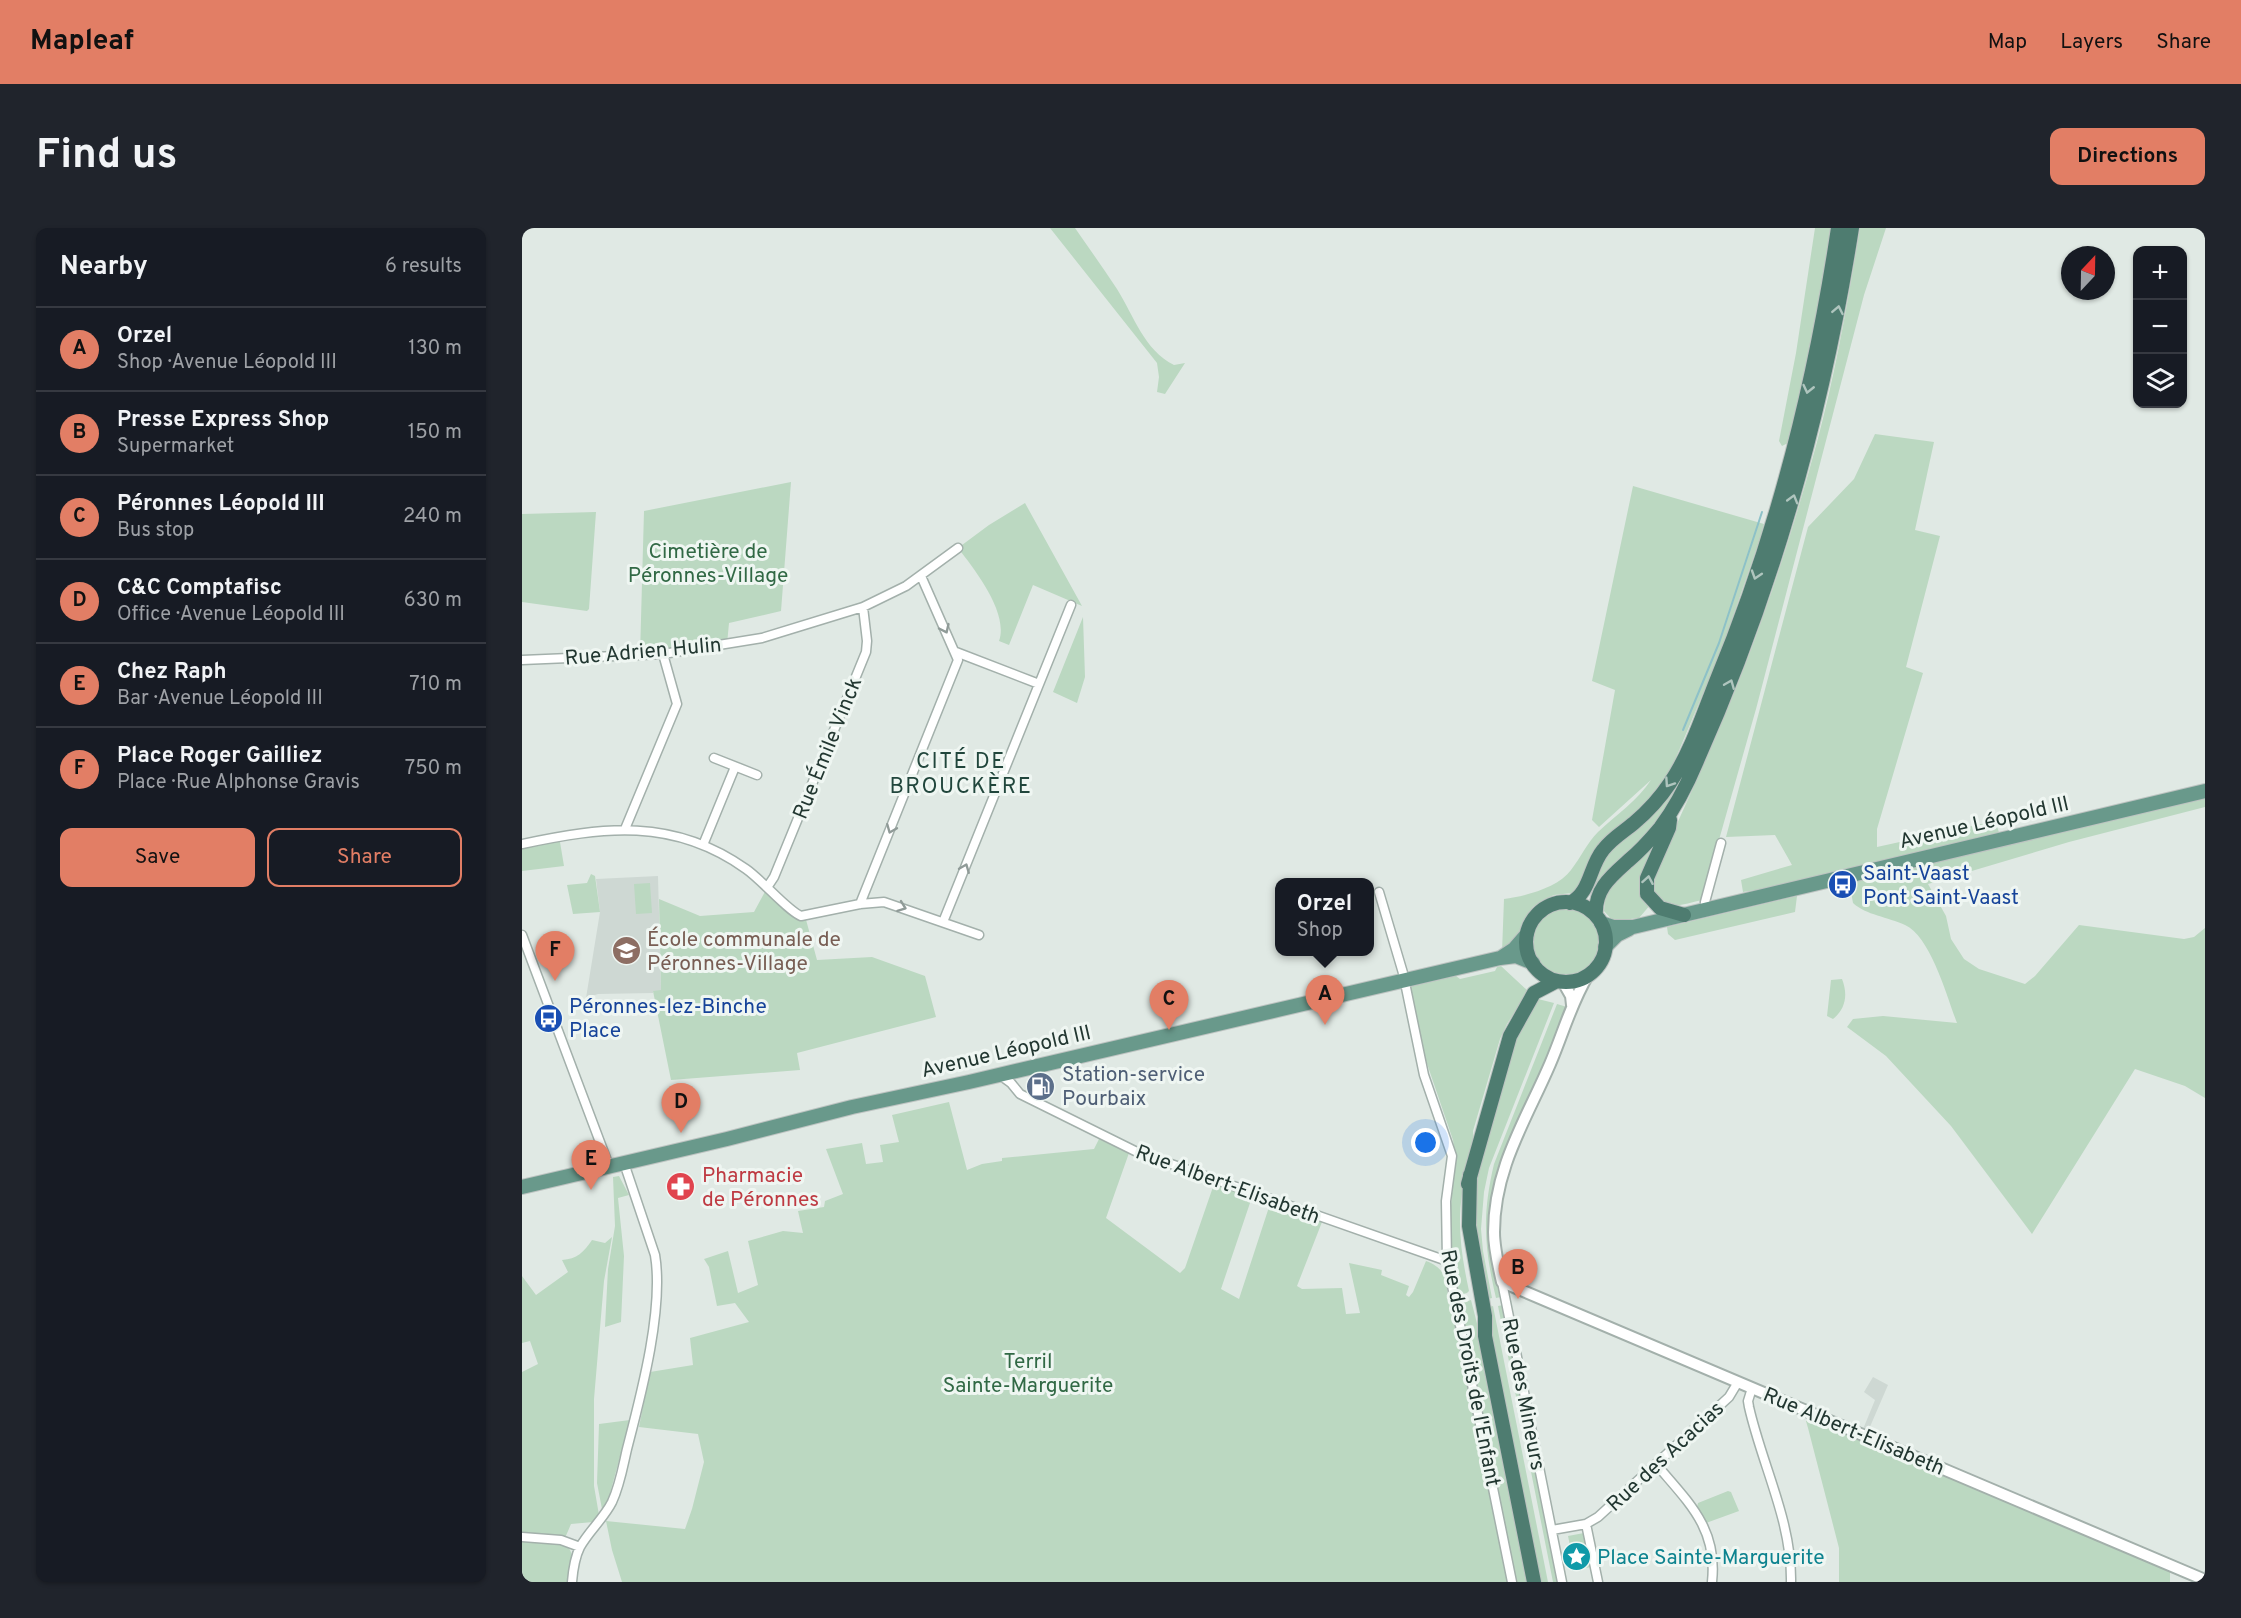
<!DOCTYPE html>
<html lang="en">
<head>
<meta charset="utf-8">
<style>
	:root { --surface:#171b24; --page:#20242c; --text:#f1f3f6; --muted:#9ea1a6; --line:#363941; --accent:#e27e65 }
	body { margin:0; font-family:Overpass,sans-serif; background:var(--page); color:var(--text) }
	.controls { position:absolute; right:18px; top:18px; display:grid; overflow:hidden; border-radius:12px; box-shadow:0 2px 4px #0004 }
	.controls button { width:54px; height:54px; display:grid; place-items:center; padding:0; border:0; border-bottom:2px solid var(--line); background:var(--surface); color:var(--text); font:30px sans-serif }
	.compass { position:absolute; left:1539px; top:18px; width:54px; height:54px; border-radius:50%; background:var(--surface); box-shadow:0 2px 4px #0004; rotate:22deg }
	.you { position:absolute; left:904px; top:915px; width:21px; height:21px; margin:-15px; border:4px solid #fff; border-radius:50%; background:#1a73e8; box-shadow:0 0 0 9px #1a73e833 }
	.badge { display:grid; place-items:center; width:39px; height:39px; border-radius:50%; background:var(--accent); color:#111; font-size:20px; font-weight:700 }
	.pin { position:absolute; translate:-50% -50px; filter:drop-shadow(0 2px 3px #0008) }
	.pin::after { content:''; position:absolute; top:32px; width:21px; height:18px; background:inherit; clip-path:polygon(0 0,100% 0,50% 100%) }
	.popup { position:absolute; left:753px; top:650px; width:99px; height:78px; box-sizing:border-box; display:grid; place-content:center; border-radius:12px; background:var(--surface); filter:drop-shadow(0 2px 4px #0005); font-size:20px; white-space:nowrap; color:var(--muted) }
	.popup b { font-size:22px; color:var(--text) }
	.popup::after { content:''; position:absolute; left:50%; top:100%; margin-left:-12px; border:12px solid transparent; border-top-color:var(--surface) }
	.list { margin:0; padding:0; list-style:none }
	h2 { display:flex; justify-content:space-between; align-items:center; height:78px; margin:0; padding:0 24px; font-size:26px }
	h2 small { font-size:20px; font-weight:400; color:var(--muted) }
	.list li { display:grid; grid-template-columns:39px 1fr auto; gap:18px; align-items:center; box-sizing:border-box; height:84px; padding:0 24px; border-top:2px solid var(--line) }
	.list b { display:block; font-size:22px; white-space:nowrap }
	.list p { margin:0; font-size:20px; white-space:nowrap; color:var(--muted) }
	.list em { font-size:20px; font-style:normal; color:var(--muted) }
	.actions { display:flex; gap:12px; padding:18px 24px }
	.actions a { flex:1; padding:14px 0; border:2px solid var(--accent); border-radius:12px; text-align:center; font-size:21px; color:var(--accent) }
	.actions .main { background:var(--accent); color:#111 }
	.icon { flex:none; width:33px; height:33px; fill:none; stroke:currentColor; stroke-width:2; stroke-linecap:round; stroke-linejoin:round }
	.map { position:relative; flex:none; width:1683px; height:1354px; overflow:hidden; border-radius:12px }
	header { display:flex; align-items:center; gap:36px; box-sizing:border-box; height:84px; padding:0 30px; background:var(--accent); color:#111 }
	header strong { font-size:28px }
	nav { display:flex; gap:33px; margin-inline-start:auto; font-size:21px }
	.intro { display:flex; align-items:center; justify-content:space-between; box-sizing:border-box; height:144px; padding:0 36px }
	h1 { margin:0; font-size:42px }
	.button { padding:15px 27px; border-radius:12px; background:var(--accent); color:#111; font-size:21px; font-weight:700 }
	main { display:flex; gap:36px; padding:0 36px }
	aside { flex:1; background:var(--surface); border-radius:12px; box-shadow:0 2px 4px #0004 }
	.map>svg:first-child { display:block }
	.built { fill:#ced8d3 }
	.green { fill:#bbd8c1 }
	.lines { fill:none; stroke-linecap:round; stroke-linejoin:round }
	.stream { stroke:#8dc1c8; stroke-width:2 }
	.minor-casing { stroke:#a3b0ab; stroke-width:11 }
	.tertiary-casing { stroke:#a3b0ab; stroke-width:14 }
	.primary-casing { stroke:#bdc3c1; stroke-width:16 }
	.trunk-casing { stroke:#bdc3c1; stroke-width:16 }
	.minor { stroke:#fff; stroke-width:8 }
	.tertiary { stroke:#fff; stroke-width:10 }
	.primary { stroke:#69998b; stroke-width:14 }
	.trunk { stroke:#4e7c70; stroke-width:14 }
	.oneway { stroke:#afc5be }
	.oneway2 { stroke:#909b98 }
	.labels { text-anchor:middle; stroke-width:6; stroke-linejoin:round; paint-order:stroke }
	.park-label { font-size:21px; fill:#316945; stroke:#eff6f2 }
	.street-label { font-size:21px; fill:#223731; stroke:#eff6f2 }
	.transit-label { font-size:21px; fill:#164399; stroke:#eff6f2; text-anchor:start }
	.education-label { font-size:21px; fill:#785e54; stroke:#eff6f2; text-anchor:start }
	.service-label { font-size:21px; fill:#4e5e75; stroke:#eff6f2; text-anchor:start }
	.health-label { font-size:21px; fill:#be3a42; stroke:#eff6f2; text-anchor:start }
	.culture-label { font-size:21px; fill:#0d838f; stroke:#eff6f2; text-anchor:start }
	.neighbourhood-label { font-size:22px; letter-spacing:1.5px; fill:#21463c; stroke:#eff6f2 }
</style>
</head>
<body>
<header>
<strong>Mapleaf</strong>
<nav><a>Map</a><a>Layers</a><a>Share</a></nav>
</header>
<div class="intro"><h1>Find us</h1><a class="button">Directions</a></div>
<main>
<aside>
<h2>Nearby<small>6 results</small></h2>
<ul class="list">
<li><span class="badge">A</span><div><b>Orzel</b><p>Shop · Avenue Léopold III</p></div><em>130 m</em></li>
<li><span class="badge">B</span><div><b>Presse Express Shop</b><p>Supermarket</p></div><em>150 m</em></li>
<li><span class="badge">C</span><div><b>Péronnes Léopold III</b><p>Bus stop</p></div><em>240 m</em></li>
<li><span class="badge">D</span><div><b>C&amp;C Comptafisc</b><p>Office · Avenue Léopold III</p></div><em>630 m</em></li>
<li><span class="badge">E</span><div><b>Chez Raph</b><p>Bar · Avenue Léopold III</p></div><em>710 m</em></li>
<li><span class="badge">F</span><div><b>Place Roger Gailliez</b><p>Place · Rue Alphonse Gravis</p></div><em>750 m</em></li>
</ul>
<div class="actions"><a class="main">Save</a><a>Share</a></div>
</aside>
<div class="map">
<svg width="1683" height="1354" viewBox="0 0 1683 1354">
	<rect width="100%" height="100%" fill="#e0e9e4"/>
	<path class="built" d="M 136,648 L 139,763 L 131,763 L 131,765 L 76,766 L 64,770 L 78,684 L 74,651 Z
		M 1351,1149 L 1366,1157 L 1344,1208 L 1339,1206 L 1353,1172 L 1342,1164 Z"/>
	<path class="green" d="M 528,0 L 553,0 C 567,20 581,40 595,61 C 612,88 622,122 652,137 L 663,135 L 643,166 L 635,164 L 637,149 L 635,135 Z
		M 1293,0 L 1310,0 C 1299,73 1283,144 1266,215 L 1260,218 L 1257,213 L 1274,125 Z
		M 1338,0 L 1364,0 L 1342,67 L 1234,481 L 1180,672 C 1165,675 1138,686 1130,665 C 1129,662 1130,654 1130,650 C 1169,565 1209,480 1240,391 C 1261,333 1279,273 1295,214 C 1314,143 1326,72 1338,0 Z
		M 1353,206 L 1412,214 L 1393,302 L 1418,308 L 1384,439 L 1401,445 L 1355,601 L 1355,619 L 1473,593 L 1479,610 L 1683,563 L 1683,579 L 1547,614 L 1406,656 L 1424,688 L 1429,711 L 1442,731 L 1457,741 L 1503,756 L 1513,748 L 1557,697 L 1662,711 L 1672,709 L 1683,700 L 1683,870 L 1663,858 L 1613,841 L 1510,1006 L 1429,898 L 1364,828 L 1325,799 L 1331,791 L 1361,788 L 1435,795 C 1425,769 1409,709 1383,697 C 1366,689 1344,687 1331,675 L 1329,664 L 1336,646 L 1221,664 L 1219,652 L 1270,637 L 1253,607 L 1204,609 L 1286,299 L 1332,251 Z
		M 269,254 L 259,383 L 207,395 L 205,416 L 118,427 L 122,283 Z
		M 1111,258 L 1242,296 L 1238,311 L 1199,423 L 1150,539 L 1138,559 L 1121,578 L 1083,609 L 1073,623 L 1056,660 L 1050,665 L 1032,667 L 1021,672 L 1011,679 L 1001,693 L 994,712 L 980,724 L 982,671 C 1003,668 1036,660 1049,642 C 1059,629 1065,615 1076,604 C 1095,586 1115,573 1129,552 L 1077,599 L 1070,592 L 1093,462 L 1070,453 Z
		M 503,275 L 560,378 L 511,357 L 487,417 L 477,413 C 487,385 453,342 436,320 L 467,297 Z
		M 74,284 L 67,381 L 65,383 L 0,374 L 0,286 Z
		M 561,389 L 563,449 L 555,475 L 531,464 Z
		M 1187,496 L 1141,590 L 1075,659 L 1070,657 L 1080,632 Z
		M 1145,599 L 1129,635 L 1129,676 L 1117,690 L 1091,693 L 1082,683 L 1084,662 Z
		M 37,608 L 42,638 L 0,643 L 0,616 Z
		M 69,646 L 73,648 L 78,684 L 51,686 L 45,657 L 65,655 Z
		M 128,655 L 130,685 L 114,686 L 112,656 Z
		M 246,658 L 283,688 L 295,732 L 350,729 L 403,748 L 414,789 L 275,825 L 278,842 L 149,852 L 131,763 L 139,762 L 137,671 L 178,688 L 232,684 Z
		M 1275,668 L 1273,684 L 1153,712 L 1146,706 L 1145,699 Z
		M1011 714a33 33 0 1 1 66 0a33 33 0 1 1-66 0Z
		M 979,738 L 1006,763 L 985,796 L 978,811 L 951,903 C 953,924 943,945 940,966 C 935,1000 940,1030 947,1063 L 945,1065 L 937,1067 L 927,1002 L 933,929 L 931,912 L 898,815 L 887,759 L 934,748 L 938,751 L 973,743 L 975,739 Z
		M 1320,751 C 1326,766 1324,781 1311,791 L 1305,788 L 1309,752 Z
		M 1016,771 L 1032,775 L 967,940 L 962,964 L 959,1001 L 961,1023 L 970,1070 L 963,1072 L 952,1016 L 952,956 L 993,809 Z
		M 1035,776 L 1045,779 L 1027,829 L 978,933 C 963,981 969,1020 979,1069 L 974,1070 C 962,1019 960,987 972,936 Z
		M 427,874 L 445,942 L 460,936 L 480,933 L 480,930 L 572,921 L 577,911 L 607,925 L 584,990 L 658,1045 L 663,1040 L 692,956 L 730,969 L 699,1061 L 717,1071 L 748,976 L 800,994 L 775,1058 L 780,1061 L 820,1060 L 824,1086 L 838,1085 L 827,1035 L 860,1042 L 859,1047 L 887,1058 L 884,1067 L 887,1069 L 891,1064 L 904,1033 C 926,1041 924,1055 927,1075 L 931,1075 L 987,1354 L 100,1354 L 90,1322 L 84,1293 L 163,1301 L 170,1281 L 182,1234 L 176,1206 L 117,1199 L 128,1144 L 171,1137 L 168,1110 L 227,1094 L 213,1075 L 195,1078 L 187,1039 L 182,1031 L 206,1023 L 216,1065 L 236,1057 L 226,1013 L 261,1003 L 281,1005 L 276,983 L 302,979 L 303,973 L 321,966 L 304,921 L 340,915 L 344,936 L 361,934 L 358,917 L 377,914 L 370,887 Z
		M 97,948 L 107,967 L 96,970 L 102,1028 L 99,1094 L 83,1099 L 86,1041 L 93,998 L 91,949 Z
		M 90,1009 L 82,1053 L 72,1171 L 72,1258 L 77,1287 L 71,1294 L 49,1296 L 43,1310 L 0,1307 L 0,1144 L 16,1136 L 8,1113 L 0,1115 L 0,1048 L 14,1067 L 46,1044 L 40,1032 C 55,1031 62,1024 70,1012 L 83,1015 Z
		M 949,1072 L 962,1123 L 1008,1354 L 994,1354 L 938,1075 Z
		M 981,1077 L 1035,1354 L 1031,1354 L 976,1078 Z
		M 971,1078 L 1026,1354 L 1017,1354 L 964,1080 Z
		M 108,1192 L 87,1269 L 80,1281 L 75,1255 L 77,1196 Z
		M 1288,1192 L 1648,1342 L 1648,1354 L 1317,1354 L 1317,1320 L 1286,1200 L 1284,1193 Z
		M 1206,1263 L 1209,1264 L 1217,1283 L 1184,1295 L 1175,1279 L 1176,1275 Z
		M 1062,1305 L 1069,1339 L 1053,1342 L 1046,1308 Z
		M 0,1310 L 43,1316 C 55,1326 49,1340 47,1354 L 0,1354 Z"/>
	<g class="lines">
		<path class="stream" d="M 1161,502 L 1197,415 L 1240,284"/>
		<defs>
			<path id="minor" d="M 434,424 L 517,456
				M 0,432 L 141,426 L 240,410 L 341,379 L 384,358 L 436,320
				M 192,530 L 235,547
				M 103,601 L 155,476 L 141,426
				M 0,616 C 81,599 151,589 224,641 C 240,652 266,683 279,688 L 338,676 L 362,674 L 457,707
				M 181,617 L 213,539
				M 246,658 L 252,649 L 344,424 L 345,413 L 341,379
				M 857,664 L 881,745 L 902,847 L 930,928 L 924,973 L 925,1033 L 990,1354
				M 338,676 L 436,432 L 399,348
				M 1183,682 L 1183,674 L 1199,615
				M 421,694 L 549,377
				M 0,707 L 87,938
				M 478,847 L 489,855 L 498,866 L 615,924 L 925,1033
				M 980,1054 L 1040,1354
				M 1230,1160 L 1226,1173 L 1227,1179 C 1240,1237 1270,1293 1269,1354
				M 1134,1236 C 1166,1274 1196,1300 1190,1354
				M 1064,1296 L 1076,1289 L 1207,1169 L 1216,1154
				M 1030,1302 L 1064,1296 L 1076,1354
				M 0,1309 L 39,1312 L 58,1319
				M 50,1354 C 51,1342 53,1329 58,1319 C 67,1303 82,1290 90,1274 C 98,1257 101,1238 105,1221 C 119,1167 142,1081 133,1027 L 102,935"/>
			<path id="tertiary" d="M 1066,747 C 1049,775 1041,806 1028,836 C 1004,892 972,940 972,1004 C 972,1020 976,1037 980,1054 L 1683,1352
				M 1041,754 L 1049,768 L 1050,777"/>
			<path id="primary" d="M 1079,695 L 1091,699 L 1111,699 L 1683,563
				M 1083,719 L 1095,707 L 1107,701
				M 980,729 L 992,721 L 1005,706
				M 0,959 L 205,911 L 330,879 L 447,854 L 978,730 L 994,728 L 1011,735"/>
			<path id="trunk" d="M 1148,592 L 1147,600 L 1125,650 L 1125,666 L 1138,680 L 1162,687
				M1004 714a40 40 0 1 1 80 0a40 40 0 1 1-80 0Z
				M 1048,675 C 1069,664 1067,639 1081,622 C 1089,611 1101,604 1112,595 C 1125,584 1138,570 1148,555 C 1169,524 1181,486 1195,451 C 1255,307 1293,154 1316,0
				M 1074,688 C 1072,662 1088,649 1106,633 C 1118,623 1128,612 1138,600 C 1153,580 1165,557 1175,533 C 1251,363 1301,184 1330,0
				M 948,947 L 947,998 L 963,1088 L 963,1108 L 1012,1354
				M 946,956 L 988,808 L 1012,765 L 1035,753"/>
		</defs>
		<use href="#minor" class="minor-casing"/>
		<use href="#tertiary" class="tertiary-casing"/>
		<use href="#primary" class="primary-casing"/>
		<use href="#trunk" class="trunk-casing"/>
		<use href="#minor" class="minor"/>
		<use href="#tertiary" class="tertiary"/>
		<use href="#primary" class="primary"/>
		<use href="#trunk" class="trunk"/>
	</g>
	<defs><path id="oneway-chevron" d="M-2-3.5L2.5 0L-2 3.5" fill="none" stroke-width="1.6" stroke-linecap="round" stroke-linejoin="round" transform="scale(1.5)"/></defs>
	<g class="oneway">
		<use href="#oneway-chevron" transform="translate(1316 82) rotate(-79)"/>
		<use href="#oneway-chevron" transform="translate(1286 161) rotate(103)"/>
		<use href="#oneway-chevron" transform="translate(1271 271) rotate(-74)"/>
		<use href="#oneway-chevron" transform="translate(1234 347) rotate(108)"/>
		<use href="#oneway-chevron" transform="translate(1208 456) rotate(-68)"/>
		<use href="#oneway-chevron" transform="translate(1147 555) rotate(124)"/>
		<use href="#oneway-chevron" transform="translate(1126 652) rotate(-80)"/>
	</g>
	<g class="oneway2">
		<use href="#oneway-chevron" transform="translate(423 401) rotate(65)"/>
		<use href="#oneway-chevron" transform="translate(369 601) rotate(112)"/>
		<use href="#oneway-chevron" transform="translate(443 640) rotate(-68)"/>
		<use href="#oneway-chevron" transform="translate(380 679) rotate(20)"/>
	</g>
	<defs>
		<symbol id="bus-disc" viewBox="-11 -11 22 22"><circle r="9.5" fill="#1a4fb4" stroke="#eff6f2"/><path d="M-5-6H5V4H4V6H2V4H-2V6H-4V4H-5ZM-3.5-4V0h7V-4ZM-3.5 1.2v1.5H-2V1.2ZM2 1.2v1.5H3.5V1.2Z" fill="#fff"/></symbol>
		<symbol id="school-disc" viewBox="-11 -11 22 22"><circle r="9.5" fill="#8d6e63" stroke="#eff6f2"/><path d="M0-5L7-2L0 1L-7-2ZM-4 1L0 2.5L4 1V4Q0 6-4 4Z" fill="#fff"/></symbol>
		<symbol id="fuel-disc" viewBox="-11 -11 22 22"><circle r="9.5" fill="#5c6f8a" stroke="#eff6f2"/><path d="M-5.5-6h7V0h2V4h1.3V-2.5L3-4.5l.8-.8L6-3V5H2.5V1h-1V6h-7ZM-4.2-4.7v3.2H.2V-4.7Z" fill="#fff"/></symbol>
		<symbol id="pharmacy-disc" viewBox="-11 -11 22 22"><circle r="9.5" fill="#e0444e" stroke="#eff6f2"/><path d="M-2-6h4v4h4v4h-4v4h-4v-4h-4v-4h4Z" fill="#fff"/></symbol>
		<symbol id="sight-disc" viewBox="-11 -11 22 22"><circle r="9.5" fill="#0f9aa8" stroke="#eff6f2"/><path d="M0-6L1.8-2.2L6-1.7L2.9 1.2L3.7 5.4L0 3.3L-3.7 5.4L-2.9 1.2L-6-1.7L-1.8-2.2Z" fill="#fff"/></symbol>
	</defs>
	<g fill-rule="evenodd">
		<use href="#bus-disc" x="1304" y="640" width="33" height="33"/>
		<use href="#school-disc" x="88" y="706" width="33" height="33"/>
		<use href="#bus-disc" x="10" y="774" width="33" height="33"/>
		<use href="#fuel-disc" x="502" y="842" width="33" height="33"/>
		<use href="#pharmacy-disc" x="142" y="942" width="33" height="33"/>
		<use href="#sight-disc" x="1038" y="1312" width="33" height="33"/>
	</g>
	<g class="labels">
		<g class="park-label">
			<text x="186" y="330">Cimetière de<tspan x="186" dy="24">Péronnes-Village</tspan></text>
			<text x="506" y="1140">Terril<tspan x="506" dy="24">Sainte-Marguerite</tspan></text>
		</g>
		<g class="street-label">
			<text transform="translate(121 423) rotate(-5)" y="7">Rue Adrien Hulin</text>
			<text transform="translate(305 520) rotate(-68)" y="7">Rue Émile Vinck</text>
			<text transform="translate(1462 594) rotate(-13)" y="7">Avenue Léopold III</text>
			<text transform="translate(484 823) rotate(-13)" y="7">Avenue Léopold III</text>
			<text transform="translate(706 956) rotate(20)" y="7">Rue Albert-Elisabeth</text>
			<text transform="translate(949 1140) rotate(79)" y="7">Rue des Droits de l'Enfant</text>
			<text transform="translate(1002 1166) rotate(79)" y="7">Rue des Mineurs</text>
			<text transform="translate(1332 1203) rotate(23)" y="7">Rue Albert-Elisabeth</text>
			<text transform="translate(1143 1228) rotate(-43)" y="7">Rue des Acacias</text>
		</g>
		<g class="transit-label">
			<text x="1341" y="652">Saint-Vaast<tspan x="1341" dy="24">Pont Saint-Vaast</tspan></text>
			<text x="47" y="785">Péronnes-lez-Binche<tspan x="47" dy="24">Place</tspan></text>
		</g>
		<g class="education-label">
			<text x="125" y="718">École communale de<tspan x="125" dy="24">Péronnes-Village</tspan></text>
		</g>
		<g class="service-label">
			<text x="540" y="853">Station-service<tspan x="540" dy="24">Pourbaix</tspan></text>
		</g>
		<g class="health-label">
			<text x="180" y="954">Pharmacie<tspan x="180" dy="24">de Péronnes</tspan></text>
		</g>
		<g class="culture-label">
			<text x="1075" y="1336">Place Sainte-Marguerite</text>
		</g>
		<g class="neighbourhood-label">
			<text x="439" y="540">CITÉ DE<tspan x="439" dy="25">BROUCKÈRE</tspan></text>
		</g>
	</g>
</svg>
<div class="controls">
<button>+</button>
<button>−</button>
<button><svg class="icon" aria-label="layers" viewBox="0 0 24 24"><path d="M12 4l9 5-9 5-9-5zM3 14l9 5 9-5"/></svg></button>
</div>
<svg class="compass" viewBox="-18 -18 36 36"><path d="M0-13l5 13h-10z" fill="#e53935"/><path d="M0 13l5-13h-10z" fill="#9ea1a6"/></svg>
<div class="you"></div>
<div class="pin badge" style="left:803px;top:797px">A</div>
<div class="popup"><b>Orzel</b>Shop</div>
<div class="pin badge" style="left:996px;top:1071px">B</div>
<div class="pin badge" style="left:647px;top:802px">C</div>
<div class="pin badge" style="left:159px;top:905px">D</div>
<div class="pin badge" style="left:69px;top:962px">E</div>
<div class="pin badge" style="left:33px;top:753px">F</div>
</div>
</main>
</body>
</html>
